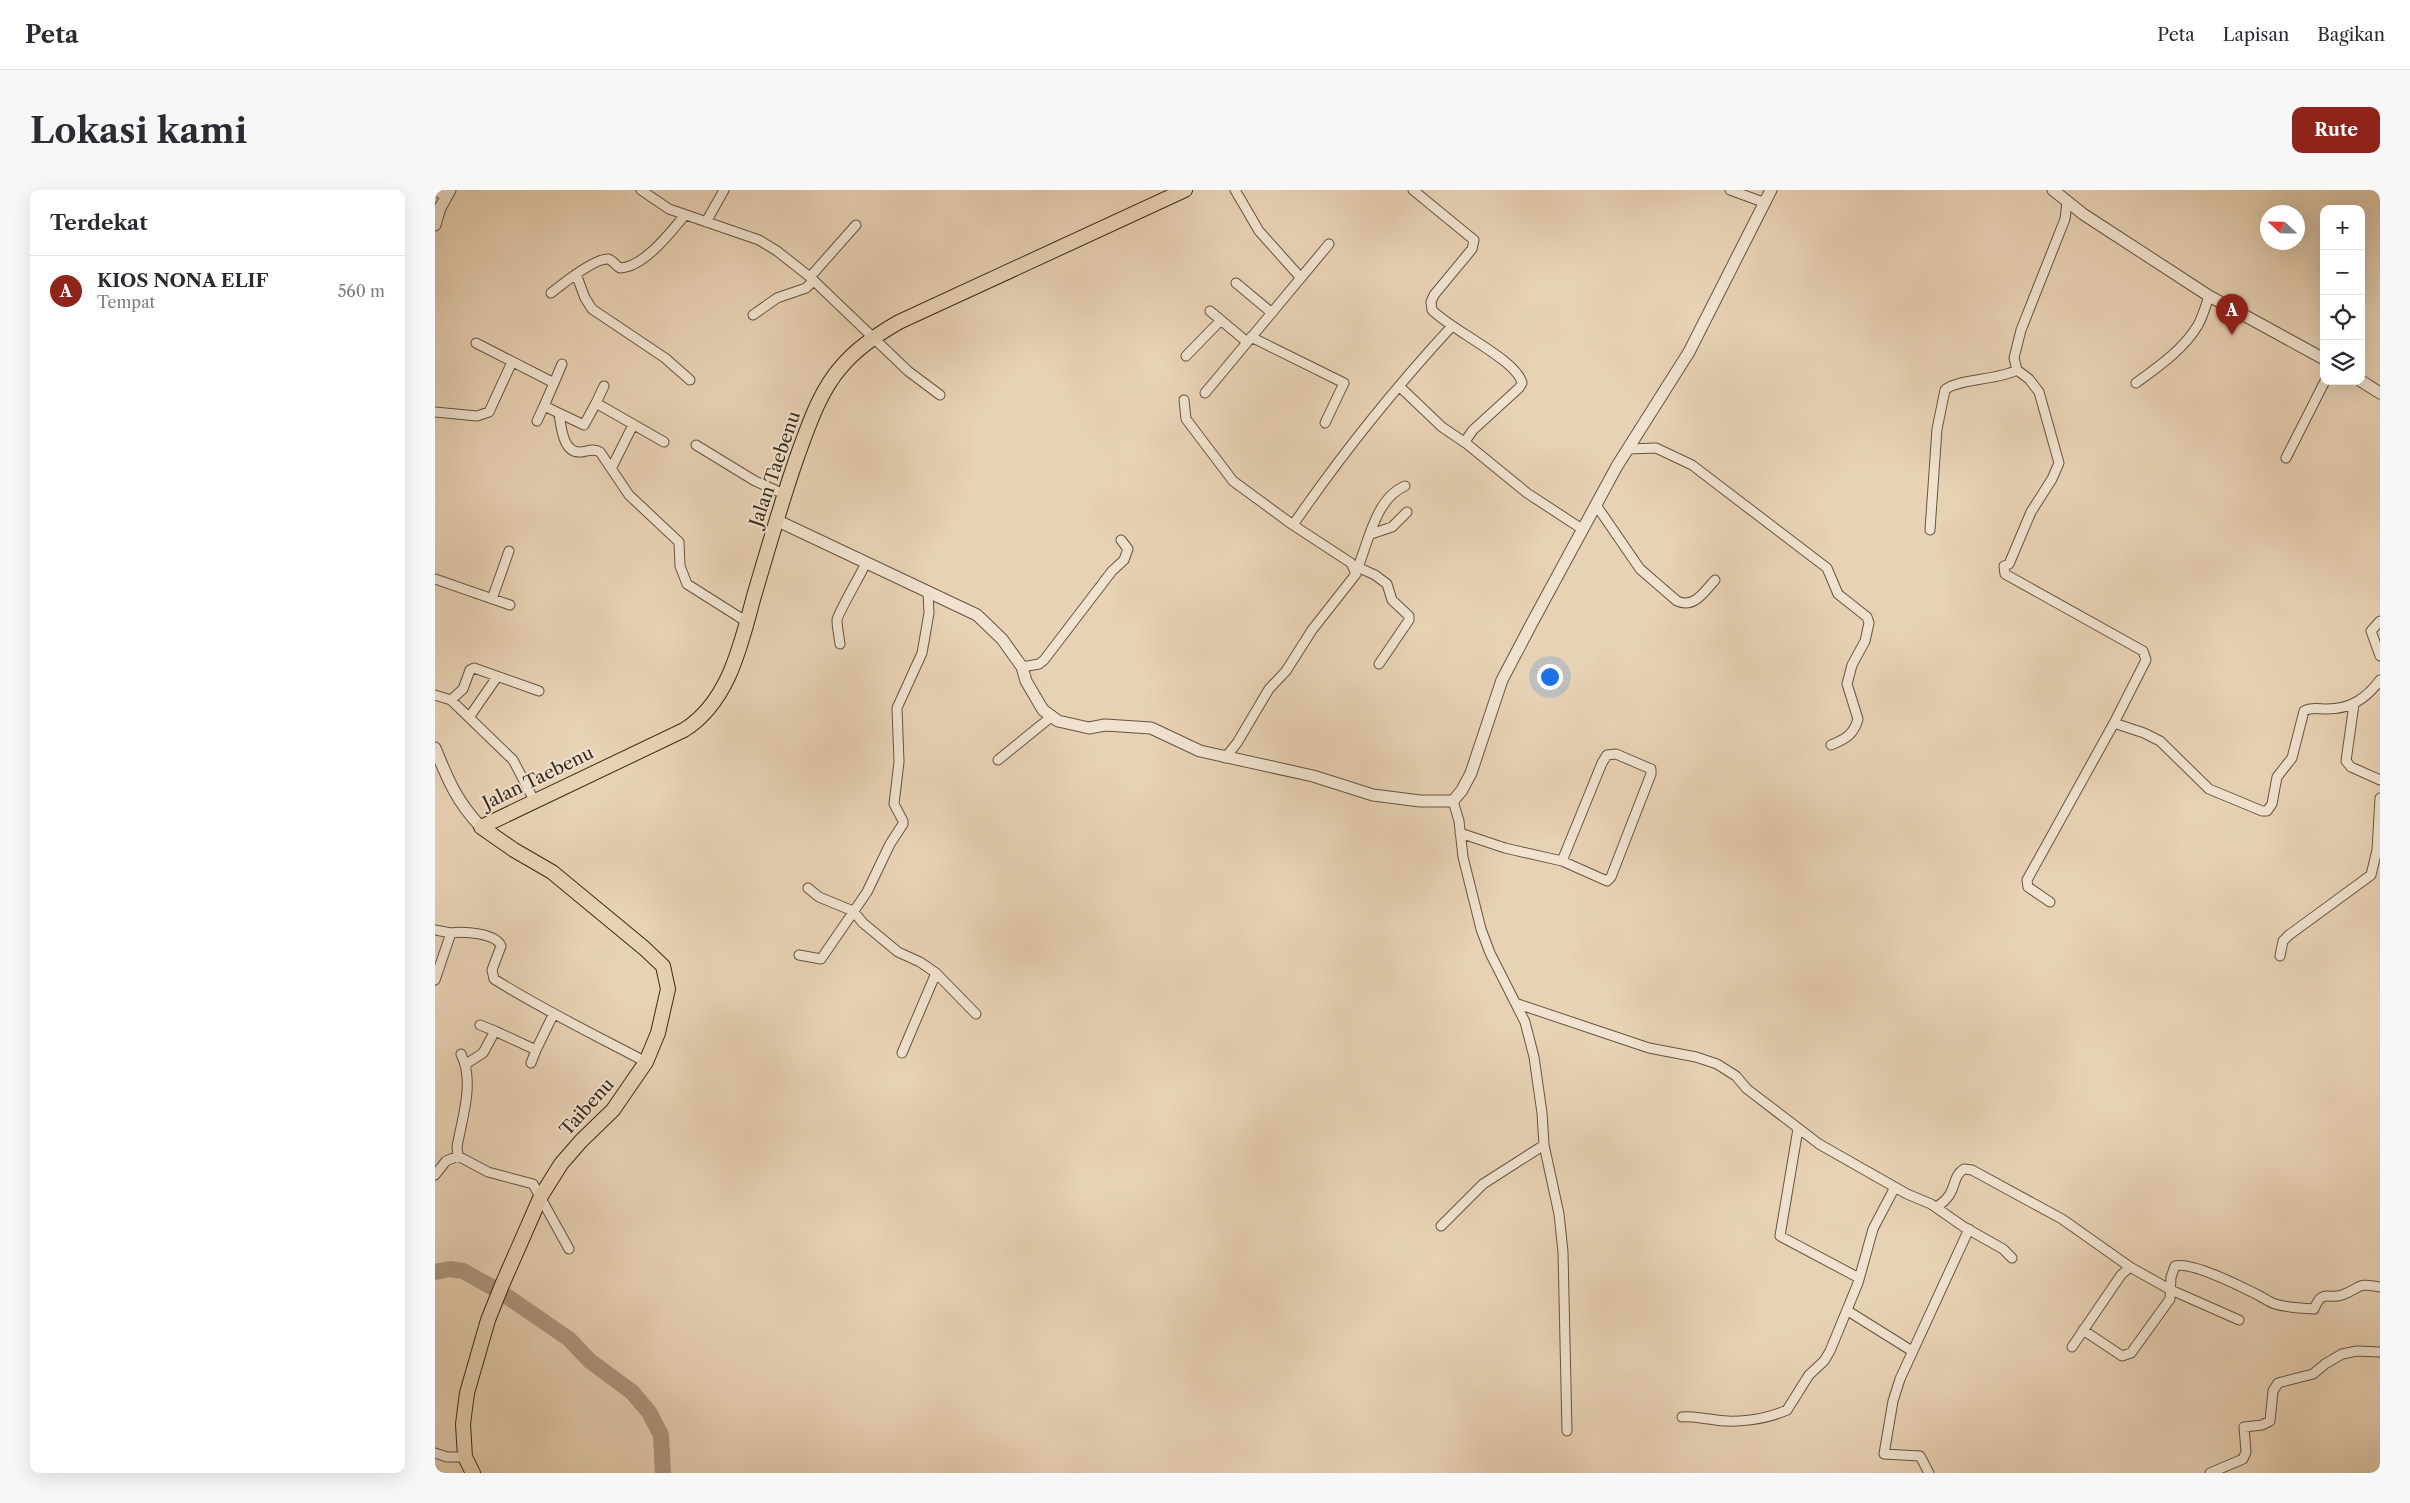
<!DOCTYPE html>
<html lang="id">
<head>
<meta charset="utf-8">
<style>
	:root { --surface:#fff; --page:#f7f7f7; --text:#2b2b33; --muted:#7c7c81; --line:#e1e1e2; --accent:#8f2418 }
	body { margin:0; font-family:"Libre Caslon Text",serif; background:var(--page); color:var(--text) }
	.controls { position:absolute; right:15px; top:15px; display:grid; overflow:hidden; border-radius:10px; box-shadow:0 5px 20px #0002 }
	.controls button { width:45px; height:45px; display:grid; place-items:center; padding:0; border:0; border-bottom:1px solid var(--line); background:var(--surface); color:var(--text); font:25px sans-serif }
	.compass { position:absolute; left:1825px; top:15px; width:45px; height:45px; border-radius:50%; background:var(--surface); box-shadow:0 5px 20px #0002; rotate:292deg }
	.you { position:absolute; left:1114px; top:486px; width:18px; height:18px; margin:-12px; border:4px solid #fff; border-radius:50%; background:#1a73e8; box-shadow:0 0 0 8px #1a73e833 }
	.badge { display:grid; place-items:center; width:32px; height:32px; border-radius:50%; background:var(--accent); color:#fff; font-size:16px; font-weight:700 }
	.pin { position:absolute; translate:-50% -41px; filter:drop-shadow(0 1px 2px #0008) }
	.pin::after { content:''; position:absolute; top:26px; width:18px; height:15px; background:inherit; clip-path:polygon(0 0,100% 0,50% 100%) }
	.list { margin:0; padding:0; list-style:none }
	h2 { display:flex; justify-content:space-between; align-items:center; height:65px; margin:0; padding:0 20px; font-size:21px }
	h2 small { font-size:16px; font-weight:400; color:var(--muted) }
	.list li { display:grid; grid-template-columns:32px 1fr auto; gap:15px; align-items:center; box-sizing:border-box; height:70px; padding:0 20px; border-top:1px solid var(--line) }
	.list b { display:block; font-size:19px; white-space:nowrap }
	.list p { margin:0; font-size:16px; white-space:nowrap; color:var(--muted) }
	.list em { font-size:16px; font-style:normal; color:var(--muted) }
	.icon { flex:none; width:28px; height:28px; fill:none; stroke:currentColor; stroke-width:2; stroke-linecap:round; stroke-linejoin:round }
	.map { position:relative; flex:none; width:1945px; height:1283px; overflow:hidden; border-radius:10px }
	header { display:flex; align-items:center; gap:30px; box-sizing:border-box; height:70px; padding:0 25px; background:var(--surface); border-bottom:1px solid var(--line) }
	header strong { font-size:24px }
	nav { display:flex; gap:28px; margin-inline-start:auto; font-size:18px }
	.intro { display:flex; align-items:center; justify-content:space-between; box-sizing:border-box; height:120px; padding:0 30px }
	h1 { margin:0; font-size:35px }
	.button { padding:12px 22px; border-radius:10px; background:var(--accent); color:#fff; font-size:18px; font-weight:700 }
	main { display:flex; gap:30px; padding:0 30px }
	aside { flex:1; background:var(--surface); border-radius:10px; box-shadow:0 5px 20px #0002 }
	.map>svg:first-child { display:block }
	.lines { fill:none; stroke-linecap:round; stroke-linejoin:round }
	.river { stroke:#ac9980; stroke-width:16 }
	.minor-casing { stroke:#635541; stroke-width:11 }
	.tertiary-casing { stroke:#635541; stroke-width:13 }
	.primary-casing { stroke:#372b1b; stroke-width:16 }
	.minor { stroke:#f0e2ce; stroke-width:9 }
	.tertiary { stroke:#f0e2ce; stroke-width:11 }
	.primary { stroke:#e8d2b4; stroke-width:14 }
	.labels { text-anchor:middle; stroke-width:4; stroke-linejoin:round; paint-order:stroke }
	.street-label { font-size:18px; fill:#372b1b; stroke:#f0e2ce }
</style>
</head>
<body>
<header>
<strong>Peta</strong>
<nav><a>Peta</a><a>Lapisan</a><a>Bagikan</a></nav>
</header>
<div class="intro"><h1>Lokasi kami</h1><a class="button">Rute</a></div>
<main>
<aside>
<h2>Terdekat<small></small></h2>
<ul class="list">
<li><span class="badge">A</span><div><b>KIOS NONA ELIF</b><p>Tempat</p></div><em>560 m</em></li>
</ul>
</aside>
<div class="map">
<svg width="1945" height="1283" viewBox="0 0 1945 1283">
	<rect width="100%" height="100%" fill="#e8d2b4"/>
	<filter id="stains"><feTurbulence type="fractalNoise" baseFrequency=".004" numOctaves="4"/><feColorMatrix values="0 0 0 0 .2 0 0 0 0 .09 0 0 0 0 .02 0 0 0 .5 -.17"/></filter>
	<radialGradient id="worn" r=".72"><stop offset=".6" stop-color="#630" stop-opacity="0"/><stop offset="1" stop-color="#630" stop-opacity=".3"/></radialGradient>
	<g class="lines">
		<path class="river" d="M 0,1082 L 15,1079 L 28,1081 L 64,1101 L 134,1149 L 155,1171 L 197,1202 L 214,1222 L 226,1245 L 228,1283"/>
		<defs>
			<path id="minor" d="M 206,0 L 234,19 L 324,50 L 342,61 L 375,87 L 473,181 L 505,205
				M 800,0 L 824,41 L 866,88
				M 978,0 L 1039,50 L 1037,59 L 999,105 L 996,112 L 997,120 C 1016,140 1082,170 1087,193 L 1084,198 L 1038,240 L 1031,250 L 1032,254 L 1092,303 L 1147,339
				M 1295,0 L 1328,12
				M 0,1 L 11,6
				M 1632,12 L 1630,29 L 1586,140 L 1579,168 L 1582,180 L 1594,189 L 1604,202 L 1624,273 L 1617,289 L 1596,322 L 1574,374 L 1569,376 L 1570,384 L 1708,461 L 1711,470 L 1679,533 L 1709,543 L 1725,551 L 1774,599 L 1827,621 L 1832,621 L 1837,614 L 1842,587 L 1857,568 L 1869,521 C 1876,517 1884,519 1892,519 C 1915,519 1931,509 1945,490
				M 271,32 L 289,0
				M 141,84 L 150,108 L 157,119 L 230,168 L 255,190
				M 375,87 L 421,35
				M 801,93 L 837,123
				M 116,103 C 126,95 160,68 173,69 C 178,70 181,76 185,78 C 209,77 235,43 250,25
				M 775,121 L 812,152
				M 318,125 L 342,108 L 371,98 L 378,91
				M 816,147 L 909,193 L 890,233
				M 41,153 L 119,193 L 109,216 L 149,235 L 161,213 L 229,252
				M 751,166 L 786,130
				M 119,193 L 127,174
				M 1701,193 C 1723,177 1749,159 1763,135 C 1768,126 1771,115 1774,106
				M 964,196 L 1007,237 L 1032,254
				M 770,203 L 894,54
				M 749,210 L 751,229 L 798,291 L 858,335 L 916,373 L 921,384 L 877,440 L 851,481 L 834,499 L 802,553 L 790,568
				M 161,213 L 169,196
				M 0,222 L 42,226 L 54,222 L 77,172
				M 124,224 C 126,236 128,264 146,262 C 153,261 159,258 165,262 L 194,305 L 244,352 L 245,376 L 252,394 L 312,432
				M 102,231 L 109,216
				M 261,255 L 320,291 L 349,304
				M 1194,259 L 1221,258 L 1257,275 L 1392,378 L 1403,404 L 1432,427 L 1434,433 L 1430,451 L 1417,475 L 1412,494 L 1423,529 C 1419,544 1411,549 1396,555
				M 1851,268 L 1890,191
				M 177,277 L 198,235
				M 1161,315 L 1205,379 L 1242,411 C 1259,419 1269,402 1280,390
				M 858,335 C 906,265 959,199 1017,136
				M 1495,340 L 1502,239 L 1510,200 C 1521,189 1564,190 1582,180
				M 936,344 L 957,337 L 972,322
				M 918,375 L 940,385 L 952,394 L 957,410 L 974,426 L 974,430 L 944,474
				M 923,377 C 934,350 941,308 970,296
				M 0,389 L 75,415
				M 57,409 L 74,361
				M 1945,431 L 1936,441 L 1945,466
				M 405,454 C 404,446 402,437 402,430 C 403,423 426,384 431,373
				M 587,477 L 604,474 L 609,470 L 677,381 L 689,370 L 693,359 L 686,350
				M 0,505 L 16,510 L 28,499 L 35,480 L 39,478 L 104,501
				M 16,510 L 78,570 L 99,610
				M 1919,514 L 1911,571 L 1916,577 L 1945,590
				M 35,526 L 62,487
				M 563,570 L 616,527
				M 1018,611 L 1024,631 L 1028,667 L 1046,739 L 1055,763 L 1090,832 L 1099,867 L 1107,923 L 1109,955 L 1124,1024 L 1128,1062 L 1132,1241
				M 1025,643 L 1070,658 L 1127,671 L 1172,691 L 1176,687 L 1216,584 L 1216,579 L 1181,564 L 1172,565 L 1167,573 L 1127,671
				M 373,698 L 384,707 L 418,721 L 428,733 L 463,762 L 485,772 L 501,783 L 541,824
				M 1615,712 L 1593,697 L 1592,690 L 1679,533
				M 0,740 L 16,743
				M 364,765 L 386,769 L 432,702 L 455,654 L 468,634 L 468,631 L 459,614 L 464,572 L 462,518 L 487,463 L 494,423 L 493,403
				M 1845,766 L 1848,751 L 1854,745 L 1936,685 L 1942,660 L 1945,608
				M 0,790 L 16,743 C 28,741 61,743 66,756 L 57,780 L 59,789 C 108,820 160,845 211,872
				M 1083,814 L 1214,858 L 1261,867 L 1282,874 L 1301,886 L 1312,899 L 1384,954 L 1472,1004 L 1496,1014 L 1529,1037 L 1568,1059 L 1577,1068
				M 45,835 L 60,841
				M 467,863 L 501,783
				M 26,864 C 40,892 27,928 22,957 L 23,966 L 53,982 L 98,994 L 134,1059
				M 96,873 L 101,860
				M 31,874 L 48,863 L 60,841 L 101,860 L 118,825
				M 1363,939 L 1345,1046 L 1424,1088
				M 0,985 L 11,971 L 23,966
				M 1501,1017 C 1524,1004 1515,987 1529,979 L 1537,980 L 1627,1029 L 1695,1077
				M 1006,1036 L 1048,994 L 1109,955
				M 1413,1121 L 1477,1161
				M 1648,1140 L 1687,1166 L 1696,1163 L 1735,1109 L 1736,1087 L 1740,1076 C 1756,1071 1807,1097 1823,1105 C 1829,1108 1834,1112 1840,1114 C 1853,1118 1866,1118 1879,1119 C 1888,1098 1892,1110 1907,1105 C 1927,1098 1920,1092 1945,1097
				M 1637,1157 L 1686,1085 L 1695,1077 L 1736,1100 L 1804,1130
				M 1247,1227 C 1257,1226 1264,1228 1274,1229 C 1299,1234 1329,1230 1352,1220 L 1374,1185 L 1389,1171 L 1395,1161 L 1423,1093 L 1438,1039 L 1460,997
				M 0,1263 L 12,1267 L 30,1267
				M 1494,1283 L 1485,1266 L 1449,1264 L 1458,1211 L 1465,1189 L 1534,1039
				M 1775,1283 L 1808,1269 L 1811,1262 L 1809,1237 L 1827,1235 L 1835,1231 L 1838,1201 L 1843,1193 L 1878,1184 L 1890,1174 L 1907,1164 L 1922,1161 L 1945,1162"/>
			<path id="tertiary" d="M 1618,0 L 1648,24 L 1774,106 L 1889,169
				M 0,35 L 5,18 L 15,0
				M 1926,191 L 1945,203
				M 341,330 L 542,425 L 567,449 L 587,477 L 591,491 L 608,520 L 623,531 L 654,538 L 670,535 L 716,538 L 765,561 L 878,586 L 938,605 L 985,611 L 1018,611 L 1027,600 L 1036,583 L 1067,490 L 1098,431 L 1182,276 L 1254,162 L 1336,0
				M 0,558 C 13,590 22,612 46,637"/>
			<path id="primary" d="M 38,1283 L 30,1267 L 28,1234 L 32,1203 L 53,1130 L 67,1095 L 106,1006 L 126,974 L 146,951 L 178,920 L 211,872 L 223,843 L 233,799 L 228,776 L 209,758 L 117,682 L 79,660 L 46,637 L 249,540 C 294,512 306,454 319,406 C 333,359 346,313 362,267 C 373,237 385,200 407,176 C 423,157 443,144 464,132 L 750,0"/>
		</defs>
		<use href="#minor" class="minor-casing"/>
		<use href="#tertiary" class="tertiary-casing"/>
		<use href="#primary" class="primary-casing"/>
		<use href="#minor" class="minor"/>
		<use href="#tertiary" class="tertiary"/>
		<use href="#primary" class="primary"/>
	</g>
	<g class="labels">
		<g class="street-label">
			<text transform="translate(340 279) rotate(-71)" y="6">Jalan Taebenu</text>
			<text transform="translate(103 588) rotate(-26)" y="6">Jalan Taebenu</text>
			<text transform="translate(152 917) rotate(-48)" y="6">Taibenu</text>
		</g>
	</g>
	<rect width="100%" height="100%" filter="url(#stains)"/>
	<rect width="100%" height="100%" fill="url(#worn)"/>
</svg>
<div class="controls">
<button>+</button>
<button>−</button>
<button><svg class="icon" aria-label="locate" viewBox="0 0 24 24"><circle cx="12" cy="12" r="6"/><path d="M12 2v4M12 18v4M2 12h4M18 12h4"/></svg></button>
<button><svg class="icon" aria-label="layers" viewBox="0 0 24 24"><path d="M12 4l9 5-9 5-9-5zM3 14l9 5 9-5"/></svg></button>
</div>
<svg class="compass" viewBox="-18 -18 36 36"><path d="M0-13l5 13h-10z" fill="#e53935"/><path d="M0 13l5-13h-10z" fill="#7c7c81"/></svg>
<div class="you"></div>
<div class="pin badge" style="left:1797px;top:145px">A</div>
</div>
</main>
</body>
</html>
